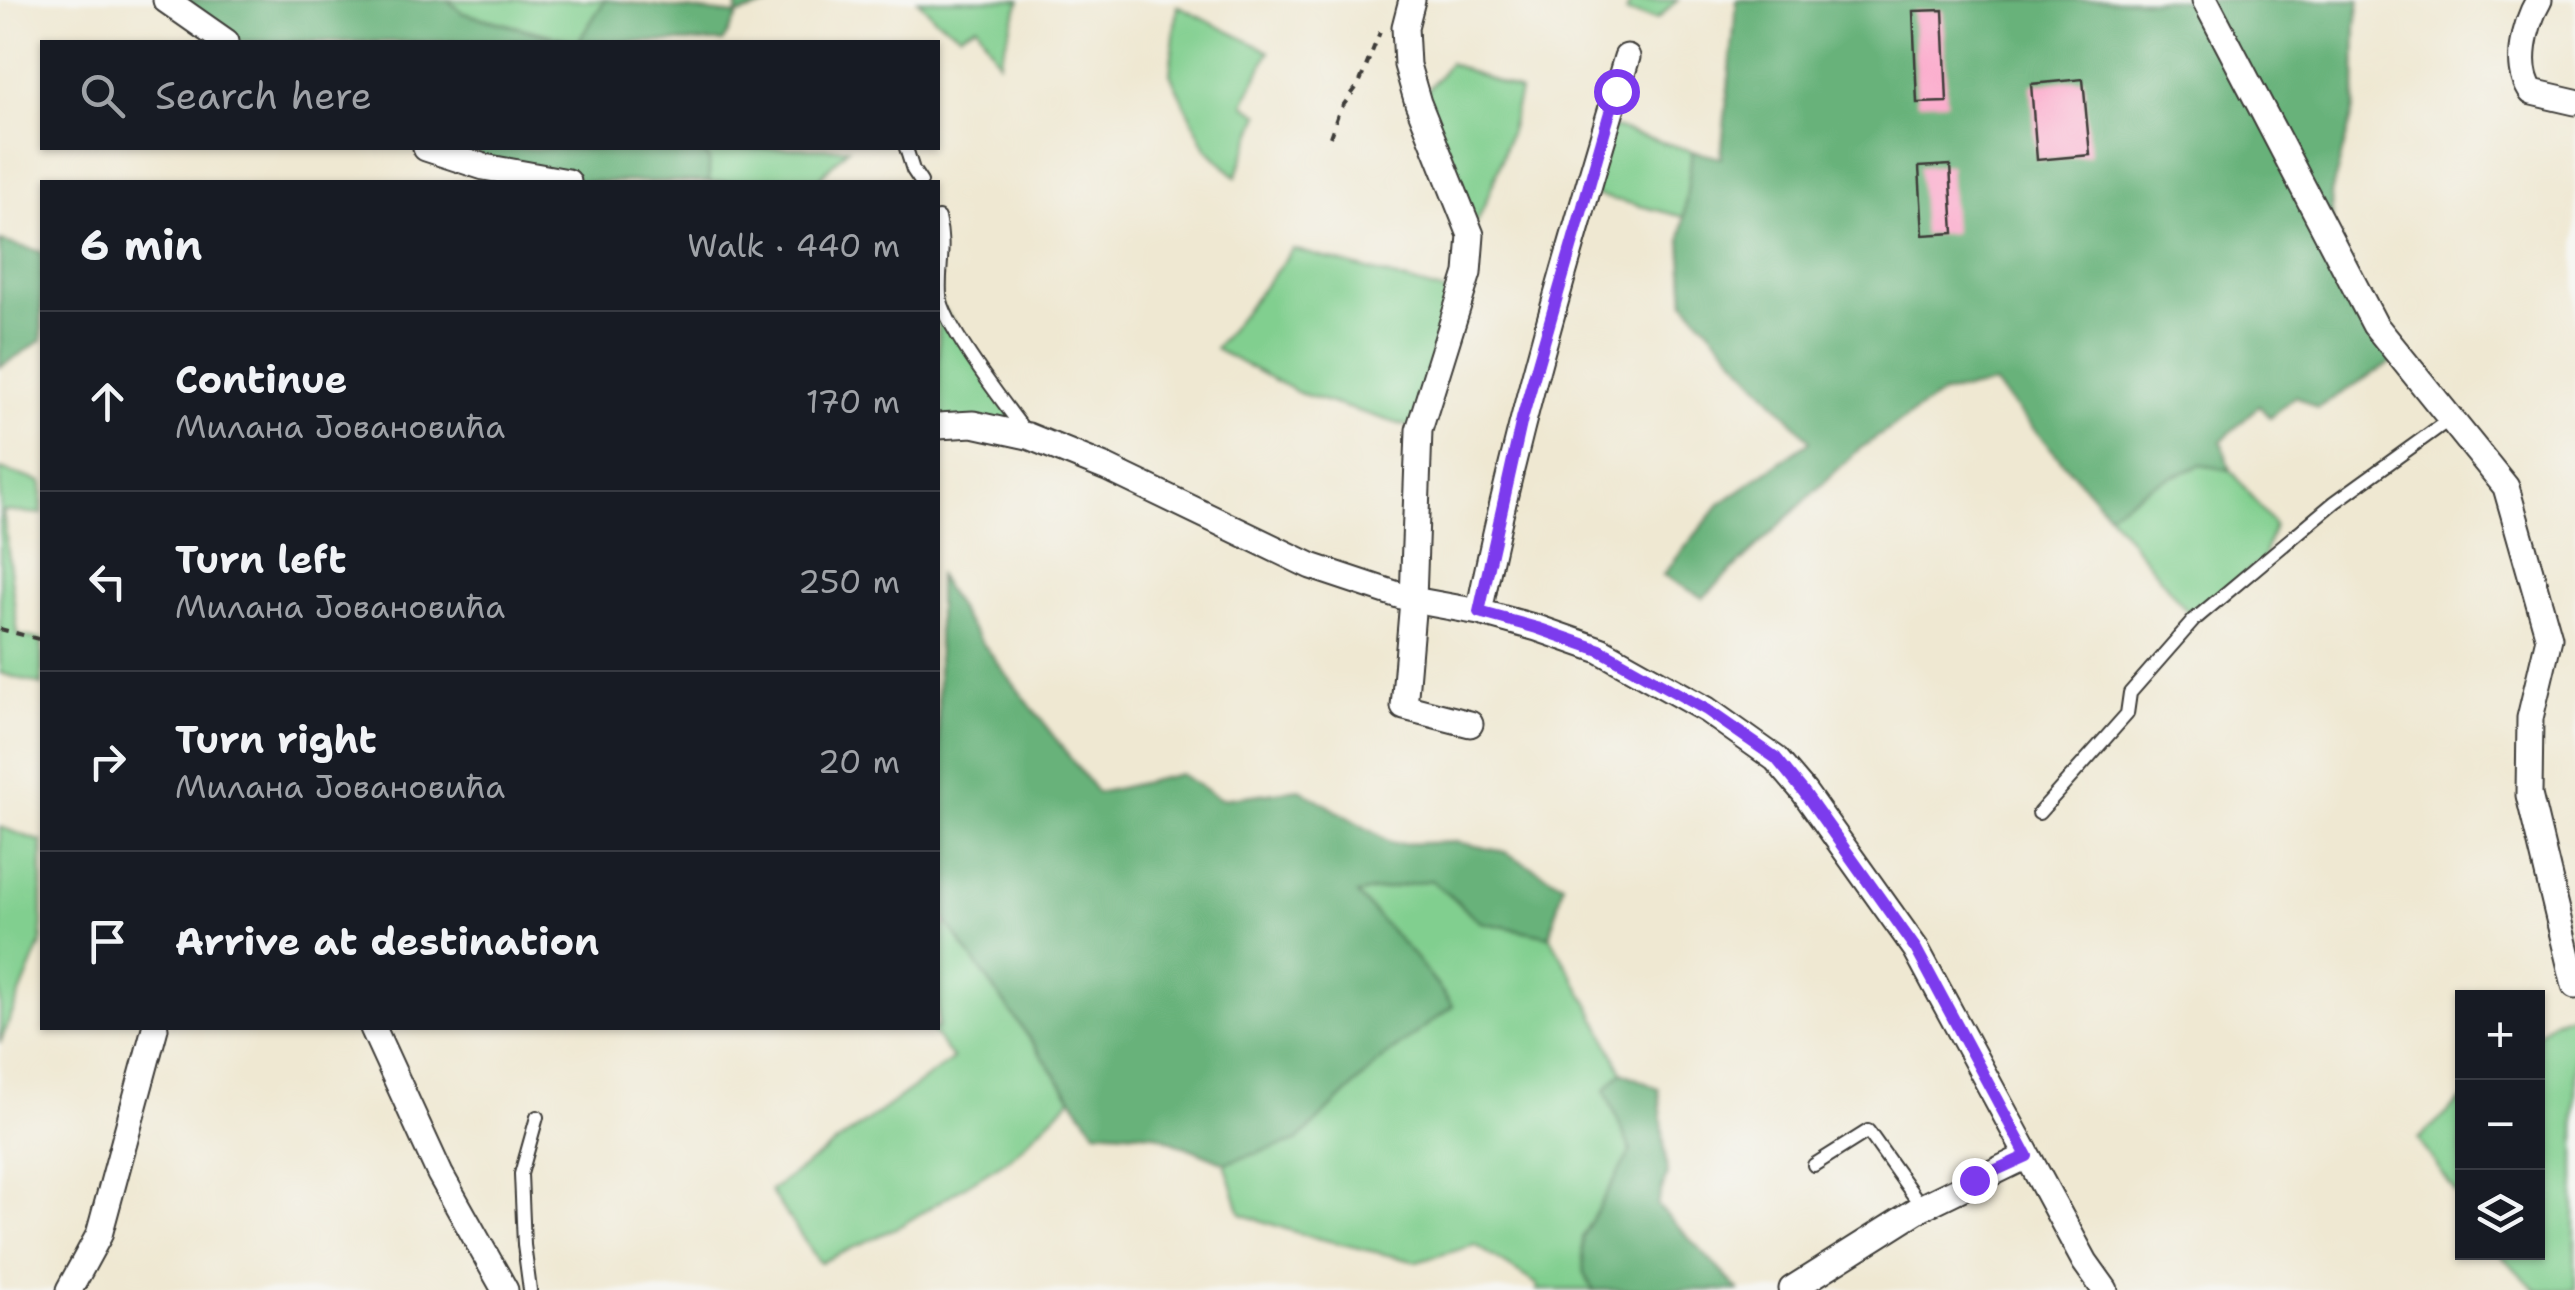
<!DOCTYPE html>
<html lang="en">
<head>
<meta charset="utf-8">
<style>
	:root { --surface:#171b24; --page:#242831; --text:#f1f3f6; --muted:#9ea1a6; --line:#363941 }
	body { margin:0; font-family:"Shantell Sans",sans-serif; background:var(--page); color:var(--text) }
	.controls { position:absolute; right:30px; bottom:30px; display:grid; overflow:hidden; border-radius:0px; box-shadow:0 2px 8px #0004 }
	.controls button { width:90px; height:90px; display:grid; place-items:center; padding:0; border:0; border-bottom:2px solid var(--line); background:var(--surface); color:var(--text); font:50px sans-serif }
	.stop { position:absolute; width:30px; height:30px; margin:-22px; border:8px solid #7c3aed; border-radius:50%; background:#fff }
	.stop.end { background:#7c3aed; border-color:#fff; box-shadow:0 2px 10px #0008 }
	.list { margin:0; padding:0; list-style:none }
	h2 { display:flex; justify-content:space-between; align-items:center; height:130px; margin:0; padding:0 40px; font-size:42px }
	h2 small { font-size:32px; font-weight:400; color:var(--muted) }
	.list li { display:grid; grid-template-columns:65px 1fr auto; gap:30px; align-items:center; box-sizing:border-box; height:180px; padding:0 40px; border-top:2px solid var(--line) }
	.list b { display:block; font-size:38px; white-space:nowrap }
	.list p { margin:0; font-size:32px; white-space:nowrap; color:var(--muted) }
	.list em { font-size:32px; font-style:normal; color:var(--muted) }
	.icon { flex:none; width:55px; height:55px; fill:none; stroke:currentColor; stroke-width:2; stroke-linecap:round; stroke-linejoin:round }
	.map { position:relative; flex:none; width:2575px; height:1290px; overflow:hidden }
	.search { position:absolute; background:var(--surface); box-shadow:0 2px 8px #0004; left:40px; top:40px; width:900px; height:110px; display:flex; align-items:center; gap:25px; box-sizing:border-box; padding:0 35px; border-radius:0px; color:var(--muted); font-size:38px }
	.panel { position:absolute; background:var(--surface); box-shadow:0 2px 8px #0004; left:40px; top:180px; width:900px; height:850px; border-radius:0px }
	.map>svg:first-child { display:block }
	.green { fill:#81cf8f; stroke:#4e7656; stroke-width:2.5 }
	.forest { fill:#68b27a; stroke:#42674b; stroke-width:2.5 }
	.building { fill:#fca7ca }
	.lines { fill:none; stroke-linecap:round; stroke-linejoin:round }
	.service-casing { stroke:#3c3b37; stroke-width:16 }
	.minor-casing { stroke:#3c3b37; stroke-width:29 }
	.path { stroke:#3c3b37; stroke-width:4; stroke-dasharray:8 8; stroke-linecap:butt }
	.service { stroke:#fff; stroke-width:12 }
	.minor { stroke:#fff; stroke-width:25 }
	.route { stroke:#7c3aed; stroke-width:12 }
</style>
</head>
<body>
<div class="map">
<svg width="2575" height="1290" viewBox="0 0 2575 1290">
	<rect width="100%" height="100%" fill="#f6f6f2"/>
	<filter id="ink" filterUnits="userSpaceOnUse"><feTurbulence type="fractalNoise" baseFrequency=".01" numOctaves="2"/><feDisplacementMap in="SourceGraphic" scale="20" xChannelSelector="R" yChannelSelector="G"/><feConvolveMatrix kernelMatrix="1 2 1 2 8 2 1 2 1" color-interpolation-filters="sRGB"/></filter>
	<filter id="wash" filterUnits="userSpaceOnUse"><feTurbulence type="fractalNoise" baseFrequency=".0048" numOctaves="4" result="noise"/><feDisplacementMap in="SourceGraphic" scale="40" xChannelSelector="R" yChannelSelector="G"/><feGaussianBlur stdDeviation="2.25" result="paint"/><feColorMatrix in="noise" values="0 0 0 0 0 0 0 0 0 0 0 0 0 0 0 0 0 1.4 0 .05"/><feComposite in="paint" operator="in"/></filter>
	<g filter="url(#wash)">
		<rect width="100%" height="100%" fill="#efe8d2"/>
		<path class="green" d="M 448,0 L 605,0 L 578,42 L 463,13 Z
			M 918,0 L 1020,0 L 999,62 L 977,25 L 960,34 L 935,18 Z
			M 1631,0 L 1677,0 L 1658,19 L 1626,13 Z
			M 1177,6 L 1269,51 L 1244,104 L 1260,114 L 1236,177 L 1206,148 L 1170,74 Z
			M 1449,63 L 1520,91 C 1509,140 1493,190 1471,235 L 1418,103 Z
			M 1608,126 L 1692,151 L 1684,217 L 1588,193 Z
			M 701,148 L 848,148 L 816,182 L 709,182 L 709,160 Z
			M 1293,249 L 1460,296 L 1419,430 L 1299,393 L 1215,349 Z
			M 938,301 L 1028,436 L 938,426 Z
			M 2201,465 L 2231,470 L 2274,525 L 2263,559 L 2194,620 L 2108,513 L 2154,484 Z
			M 0,469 L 42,482 L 42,514 L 3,511 L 18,635 L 42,640 L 42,685 L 0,673 Z
			M 0,827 L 42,842 L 42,941 L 0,1043 Z
			M 1431,880 L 1481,922 L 1550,936 L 1591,1008 L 1622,1072 L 1605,1091 L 1631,1151 L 1582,1237 L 1584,1274 L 1594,1290 L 1537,1290 L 1538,1285 L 1475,1245 L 1417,1262 L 1304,1235 L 1241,1214 L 1225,1163 L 1297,1141 L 1383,1058 L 1453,1006 L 1414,956 L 1355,894 Z
			M 948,924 L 1072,1098 L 1010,1158 L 902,1225 L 820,1263 L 770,1191 L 953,1059 L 929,1028 L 938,1028 L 938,929 Z
			M 2575,1012 L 2575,1290 L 2536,1290 L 2499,1253 L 2538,1252 L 2538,1033 L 2553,1020 Z
			M 2462,1099 L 2462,1202 L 2418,1139 Z"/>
		<path class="forest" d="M 166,0 L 448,0 L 463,13 L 571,42 L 226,42 Z
			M 605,0 L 737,15 L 737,0 L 785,0 L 738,15 L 723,42 L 578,42 Z
			M 1737,0 L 2360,0 L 2356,24 L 2355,105 L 2331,194 L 2334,247 L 2400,357 L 2317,408 L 2295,396 L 2270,418 L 2259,406 L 2221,441 L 2231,470 L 2201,465 L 2154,484 L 2108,513 L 1994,384 L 1942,394 L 1858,450 L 1703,598 L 1663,575 L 1721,503 L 1810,441 L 1685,302 L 1681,241 L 1692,151 L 1721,158 Z
			M 476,148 L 701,148 L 709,160 L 709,182 L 568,182 L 484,167 Z
			M 0,241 L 42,252 L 42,340 L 0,367 Z
			M 938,576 L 965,620 L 1097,793 L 1180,774 L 1221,799 L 1300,789 L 1393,844 L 1457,842 L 1505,852 L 1563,884 L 1550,936 L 1481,922 L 1431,880 L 1357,894 L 1414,956 L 1453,1006 L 1383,1058 L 1297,1141 L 1225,1163 L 1155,1134 L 1095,1130 L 938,910 Z
			M 1622,1072 L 1659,1089 L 1667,1174 L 1657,1205 L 1739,1290 L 1594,1290 L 1584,1274 L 1582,1237 L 1631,1151 L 1605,1090 Z"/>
		<g id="blocks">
			<path class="building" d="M 1943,10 L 1947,102 L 1917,103 L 1913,11 Z
				M 2083,79 L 2090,155 L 2037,160 L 2031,84 Z
				M 1950,165 L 1954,233 L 1923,235 L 1919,167 Z"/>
		</g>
	</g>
	<g filter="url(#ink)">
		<use href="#blocks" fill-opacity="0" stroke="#3c3b37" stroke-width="2.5"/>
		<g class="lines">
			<defs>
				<path id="service" d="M 906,148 L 913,170 L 921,182
					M 938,218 C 946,249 938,266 940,295 C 942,324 1007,407 1027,434
					M 2039,813 L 2127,714 L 2130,693 L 2194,620 L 2335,502 L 2450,419
					M 1814,1165 L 1868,1131 L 1922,1207
					M 530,1290 L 524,1245 L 521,1174 L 537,1117"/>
				<path id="minor" d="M 166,0 L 226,42
					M 1412,0 L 1405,27 L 1407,65 L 1418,103 L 1471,235 L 1468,273 L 1419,430 L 1413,600 L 1404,707 L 1470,724
					M 2205,0 L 2375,325 L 2506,487 L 2549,638 L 2530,718 L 2529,795 L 2575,985
					M 2539,0 C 2525,24 2514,68 2532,92 L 2575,102
					M 426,148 L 484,167 L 568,182
					M 938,426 L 973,424 L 1028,436 L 1107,468 L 1311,566 L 1413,600 L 1479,612 L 1537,628 L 1600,650 L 1707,710 L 1776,759 L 1804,792 L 1916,949 L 2085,1262 L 2105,1290
					M 1479,612 C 1517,424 1572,240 1627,57
					M 373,1028 L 440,1174 L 505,1290
					M 1792,1289 L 1922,1207 L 2027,1156
					M 69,1290 L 99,1235 L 155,1028"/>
			</defs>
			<use href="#service" class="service-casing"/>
			<use href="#minor" class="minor-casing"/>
			<path class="path" d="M 1330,137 L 1339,111 L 1359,84 L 1380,32
				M 0,629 L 42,640"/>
			<use href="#service" class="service"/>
			<use href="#minor" class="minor"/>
		</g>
	</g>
	<g class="lines" filter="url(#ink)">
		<path class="route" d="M 1616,91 L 1522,419 L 1479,612 L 1537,628 L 1600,650 L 1707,710 L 1776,758 L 1804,792 L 1916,949 L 2027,1156 L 1974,1180"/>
	</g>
</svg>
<div class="controls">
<button>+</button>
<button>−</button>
<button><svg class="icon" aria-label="layers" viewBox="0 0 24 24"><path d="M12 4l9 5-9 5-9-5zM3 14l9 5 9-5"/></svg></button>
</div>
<div class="stop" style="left:1616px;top:91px"></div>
<div class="stop end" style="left:1974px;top:1180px"></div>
<div class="search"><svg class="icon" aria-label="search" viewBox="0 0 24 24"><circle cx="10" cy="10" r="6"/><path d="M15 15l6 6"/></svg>Search here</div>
<section class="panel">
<h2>6 min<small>Walk · 440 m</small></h2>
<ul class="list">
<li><svg class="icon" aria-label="ahead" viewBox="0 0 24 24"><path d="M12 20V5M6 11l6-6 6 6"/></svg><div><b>Continue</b><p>Милана Јовановића</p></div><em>170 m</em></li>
<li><svg class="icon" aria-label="left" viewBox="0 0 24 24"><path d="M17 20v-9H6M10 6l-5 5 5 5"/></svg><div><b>Turn left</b><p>Милана Јовановића</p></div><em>250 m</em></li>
<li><svg class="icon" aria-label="right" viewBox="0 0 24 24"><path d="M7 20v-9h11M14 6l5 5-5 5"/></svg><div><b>Turn right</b><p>Милана Јовановића</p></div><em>20 m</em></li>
<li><svg class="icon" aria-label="arrive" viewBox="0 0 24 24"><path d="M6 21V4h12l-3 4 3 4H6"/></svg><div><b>Arrive at destination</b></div></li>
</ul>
</section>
</div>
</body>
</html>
